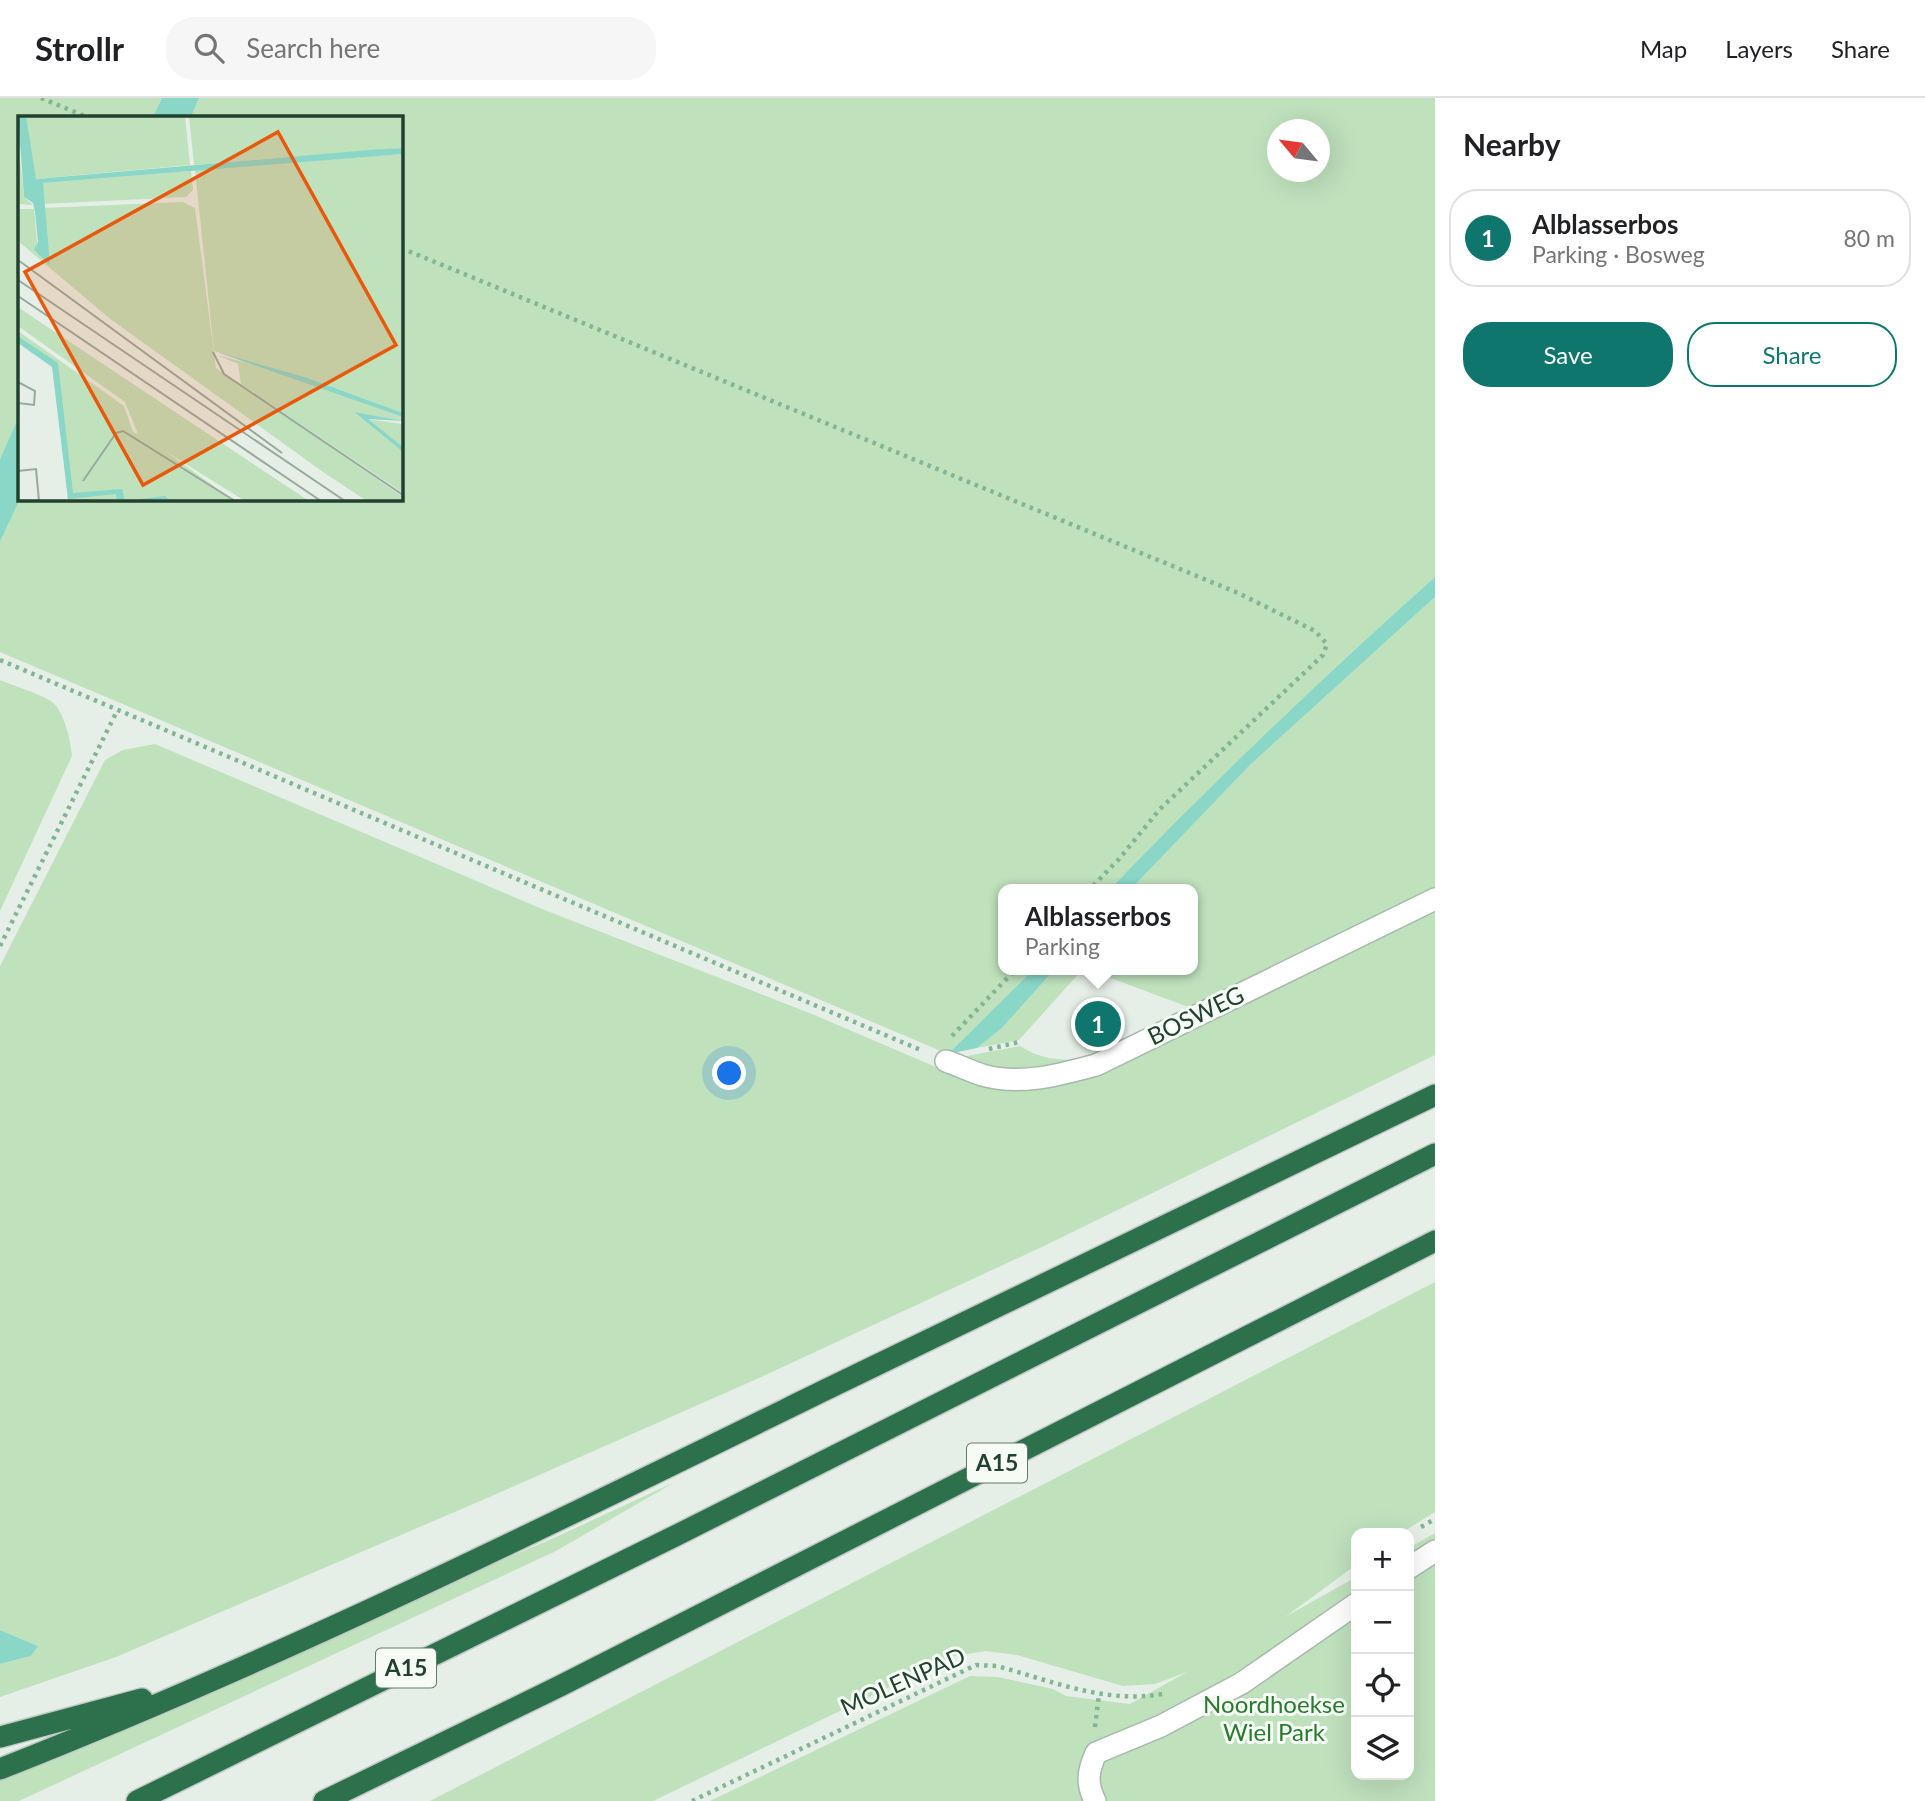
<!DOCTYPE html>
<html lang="en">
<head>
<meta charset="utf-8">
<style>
	:root { --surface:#fff; --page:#f6f6f6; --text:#202124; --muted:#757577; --line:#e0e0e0; --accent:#0f766e }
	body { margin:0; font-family:Lato,sans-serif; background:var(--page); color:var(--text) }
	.controls { position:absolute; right:21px; bottom:21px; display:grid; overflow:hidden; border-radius:14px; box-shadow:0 7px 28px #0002 }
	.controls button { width:63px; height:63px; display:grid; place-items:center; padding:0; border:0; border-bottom:2px solid var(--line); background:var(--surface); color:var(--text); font:35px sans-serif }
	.compass { position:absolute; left:1267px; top:21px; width:63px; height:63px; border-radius:50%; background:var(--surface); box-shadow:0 7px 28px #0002; rotate:299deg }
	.you { position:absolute; left:730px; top:976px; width:24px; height:24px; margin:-18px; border:5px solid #fff; border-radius:50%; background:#1a73e8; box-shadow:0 0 0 10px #1a73e833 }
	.badge { display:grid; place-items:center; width:46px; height:46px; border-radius:50%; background:var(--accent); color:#fff; font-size:23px; font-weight:700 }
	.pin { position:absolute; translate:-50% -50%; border:4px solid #fff; box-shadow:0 2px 7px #0006 }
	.popup { position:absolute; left:998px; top:786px; width:200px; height:91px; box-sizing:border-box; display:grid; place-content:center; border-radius:14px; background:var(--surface); filter:drop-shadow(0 2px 5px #0005); font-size:23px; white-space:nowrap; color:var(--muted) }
	.popup b { font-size:26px; color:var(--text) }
	.popup::after { content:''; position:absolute; left:50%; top:100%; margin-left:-14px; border:14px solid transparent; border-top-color:var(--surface) }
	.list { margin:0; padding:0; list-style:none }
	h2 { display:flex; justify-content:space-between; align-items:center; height:91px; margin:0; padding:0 28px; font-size:30px }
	h2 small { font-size:23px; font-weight:400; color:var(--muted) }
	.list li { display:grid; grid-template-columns:46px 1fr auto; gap:21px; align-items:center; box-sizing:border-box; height:98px; margin:0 14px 14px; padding:0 14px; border:2px solid var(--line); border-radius:28px }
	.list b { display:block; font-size:26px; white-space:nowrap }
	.list p { margin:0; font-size:23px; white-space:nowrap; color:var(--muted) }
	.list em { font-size:23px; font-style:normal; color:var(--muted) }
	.actions { display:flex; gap:14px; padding:21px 28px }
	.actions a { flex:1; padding:16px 0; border:2px solid var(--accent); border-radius:28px; text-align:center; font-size:24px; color:var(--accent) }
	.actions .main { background:var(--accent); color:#fff }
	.icon { flex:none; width:38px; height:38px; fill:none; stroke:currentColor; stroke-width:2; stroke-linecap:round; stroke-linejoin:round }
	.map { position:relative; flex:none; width:1435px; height:1703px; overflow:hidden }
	header { display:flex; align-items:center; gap:42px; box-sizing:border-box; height:98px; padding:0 35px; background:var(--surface); border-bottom:2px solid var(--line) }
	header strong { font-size:33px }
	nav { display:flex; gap:38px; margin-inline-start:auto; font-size:24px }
	.search { width:490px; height:63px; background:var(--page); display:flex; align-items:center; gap:18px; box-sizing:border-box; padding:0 24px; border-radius:28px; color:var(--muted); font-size:26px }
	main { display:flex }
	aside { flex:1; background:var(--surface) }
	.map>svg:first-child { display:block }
	.green { fill:#bfe1bc; fill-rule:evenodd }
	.water { fill:#8ad7c8 }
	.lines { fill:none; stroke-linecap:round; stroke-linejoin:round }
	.street-casing { stroke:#a7b8ac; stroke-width:24 }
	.highway-casing { stroke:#c1cac5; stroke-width:24 }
	.path { stroke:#83b494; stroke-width:4.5; stroke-dasharray:3.5 5; stroke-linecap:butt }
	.street { stroke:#fff; stroke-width:21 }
	.highway { stroke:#2c714b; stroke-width:21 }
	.labels { text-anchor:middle; stroke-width:6; stroke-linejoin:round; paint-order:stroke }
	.shield { fill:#f6fbf6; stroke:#627a6b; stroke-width:2 }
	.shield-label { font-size:23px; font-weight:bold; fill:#22422f }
	.street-label { font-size:24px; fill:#22422f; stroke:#f6fbf6 }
	.park-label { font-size:24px; fill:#297c2d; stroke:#f6fbf6 }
	.inset-road { fill:none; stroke:#97aa9d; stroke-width:2 }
	.view { fill:#e8590c; fill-opacity:0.15; stroke:#e8590c; stroke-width:3.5 }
	.inset-edge { fill:none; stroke:#22422f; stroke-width:3.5 }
</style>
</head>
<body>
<header>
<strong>Strollr</strong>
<div class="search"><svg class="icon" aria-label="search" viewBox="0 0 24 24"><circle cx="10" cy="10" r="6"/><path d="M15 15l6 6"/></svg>Search here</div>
<nav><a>Map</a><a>Layers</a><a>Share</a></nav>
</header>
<main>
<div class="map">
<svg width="1435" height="1703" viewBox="0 0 1435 1703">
	<rect width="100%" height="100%" fill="#e5efe7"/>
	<path class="green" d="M 0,0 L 162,0 L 153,19 L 19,19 L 19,318 L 0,361 Z
		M 199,0 L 1435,0 L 1435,479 C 1323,579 1214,683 1110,791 L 1004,791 L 1004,872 L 1033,872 L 948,956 L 0,554 L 0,444 L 20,401 L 401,401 L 401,19 L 191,19 ZM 1278,32 L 1320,32 L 1320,74 L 1278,74 Z
		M 1435,499 L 1435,790 L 1194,911 L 1089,872 L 1192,872 L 1192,791 L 1131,791 L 1251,666 Z
		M 0,582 C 16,589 36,594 51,603 C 64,612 71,644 72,658 L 0,813 Z
		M 155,646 L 542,811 L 812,916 L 957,978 L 1039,990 L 1097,978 L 1435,806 L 1435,957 L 1046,1147 L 759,1280 L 478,1404 L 116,1559 L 0,1599 L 0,1566 L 31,1558 L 38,1548 L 0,1532 L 0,868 L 105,662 L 123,652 Z
		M 1054,872 L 1082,872 L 1019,942 L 977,950 L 1002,930 Z
		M 1020,948 C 1048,965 1067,963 1098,958 L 1050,971 L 998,971 L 956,960 Z
		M 1435,1184 L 1435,1414 L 1401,1435 L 1356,1435 L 1356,1467 L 1285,1519 L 1356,1479 L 1356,1677 L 1409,1677 L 1409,1450 L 1435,1435 L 1435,1703 L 710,1703 L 970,1578 L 998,1579 L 1053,1591 L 1066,1598 L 1130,1606 L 1187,1574 L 1155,1586 L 1123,1588 L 1017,1557 L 986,1553 L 954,1558 L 653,1703 L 430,1703 Z
		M 675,1384 L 556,1453 L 19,1703 L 0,1703 L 0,1677 L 70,1650 L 556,1439 Z"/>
	<path class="water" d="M 162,0 L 199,0 L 191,19 L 153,19 Z
		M 19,318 L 20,401 L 0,444 L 0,361 Z
		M 1435,479 L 1435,499 L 1251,666 L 1131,791 L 1110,791 C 1214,683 1323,579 1435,479 Z
		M 1033,872 L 1054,872 L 1002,930 L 977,950 L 948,956 Z
		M 0,1532 L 38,1548 L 31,1558 L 0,1566 Z"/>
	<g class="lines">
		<defs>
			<path id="street" d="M 946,963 C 958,967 970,973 982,977 C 1020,988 1059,977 1096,967 L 1435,801
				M 1409,1470 L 1435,1453
				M 1095,1703 C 1086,1685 1088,1673 1096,1655 L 1161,1628 L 1242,1585 L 1356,1506"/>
			<path id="highway" d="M 0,1639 L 142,1601
				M 0,1671 C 282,1560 554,1425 825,1292 C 1028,1192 1232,1095 1435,997
				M 137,1703 L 675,1438 L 1435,1056
				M 324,1703 L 560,1588 L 1435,1143"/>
		</defs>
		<use href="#street" class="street-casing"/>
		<use href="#highway" class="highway-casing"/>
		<path class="path" d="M 41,0 L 87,19
			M 401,150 L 1238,495 L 1315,533 L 1327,546 L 1323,557 L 1160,711 L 1119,761 L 1090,791
			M 0,562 L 923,953
			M 0,848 L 117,613
			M 952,938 L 1015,872
			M 989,951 L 1019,944
			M 1421,1429 L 1435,1421
			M 1095,1629 L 1099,1596
			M 692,1703 L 976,1567 L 997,1568 C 1052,1583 1105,1606 1163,1596"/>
		<use href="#street" class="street"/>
		<use href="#highway" class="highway"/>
	</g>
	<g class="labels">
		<g class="shield">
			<rect x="967" y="1345.5" width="60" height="39" rx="5"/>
			<rect x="376" y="1550.5" width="60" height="39" rx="5"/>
		</g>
		<g class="shield-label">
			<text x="997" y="1373">A15</text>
			<text x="406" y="1578">A15</text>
		</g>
		<g class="street-label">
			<text transform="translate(1196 918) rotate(-26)" y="8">BOSWEG</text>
			<text transform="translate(903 1584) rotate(-24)" y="8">MOLENPAD</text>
		</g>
		<g class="park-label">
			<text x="1274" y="1615">Noordhoekse<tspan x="1274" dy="28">Wiel Park</tspan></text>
		</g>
	</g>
	<g transform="translate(18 18)">
		<rect width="385" height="385" fill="#e5efe7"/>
		<path d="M 8,0 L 167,0 L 172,49 L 16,63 ZM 171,0 L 385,0 L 385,32 L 176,49 ZM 0,28 L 6,81 L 15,89 L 0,88 ZM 385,38 L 385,297 L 287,261 L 196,235 L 177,54 ZM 173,55 L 175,74 L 168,81 L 24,88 L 25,67 ZM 165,86 L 177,92 L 198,252 L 385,381 L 385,385 L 349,385 L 305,356 L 91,202 L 0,125 L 0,93 L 16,93 L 20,137 L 28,101 L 24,92 ZM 0,191 L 16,202 L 291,385 L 227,385 L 147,335 L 216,385 L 50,385 L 38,246 L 0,220 L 0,215 L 106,290 L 115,316 L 120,318 L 107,286 L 0,210 ZM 199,239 L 264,256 L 385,301 L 385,305 L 337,297 L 385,336 L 385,377 L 223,268 L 220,248 ZM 349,303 L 385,308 L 385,331 Z" fill="#bfe1bc"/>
		<path d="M 0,0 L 8,0 L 18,63 L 351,34 L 385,32 L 385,38 L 25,67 L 32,149 L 16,134 L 20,126 L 17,96 L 15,87 L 6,81 ZM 0,220 L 40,247 L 55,377 L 104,373 L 107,385 L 147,380 L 153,385 L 99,385 L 98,378 L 50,383 L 34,251 L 0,227 ZM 196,235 L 287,261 L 385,297 L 385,301 ZM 336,296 L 385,305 L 350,303 L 385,331 L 385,336 Z" fill="#8ad7c8"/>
		<path class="inset-road" d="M 0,144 L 264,337M 0,164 L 327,385M 0,180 L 303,385M 195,236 L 206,258 L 385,379M 0,266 L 17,275 L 16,289 L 0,287M 0,355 L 18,353 L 21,385M 65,365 L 98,317 L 105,315 L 217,385"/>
		<path class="view" d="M 260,16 L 378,229 L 125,369 L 7,156 Z"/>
		<rect width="385" height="385" class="inset-edge"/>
	</g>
</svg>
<div class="controls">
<button>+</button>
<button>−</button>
<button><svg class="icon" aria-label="locate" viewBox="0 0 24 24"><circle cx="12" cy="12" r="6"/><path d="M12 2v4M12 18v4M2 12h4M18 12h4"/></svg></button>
<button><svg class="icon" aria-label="layers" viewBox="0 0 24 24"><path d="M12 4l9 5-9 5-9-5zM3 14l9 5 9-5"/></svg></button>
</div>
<svg class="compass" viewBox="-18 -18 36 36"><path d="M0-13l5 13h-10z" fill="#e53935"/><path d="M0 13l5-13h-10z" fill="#757577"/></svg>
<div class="you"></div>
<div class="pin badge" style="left:1098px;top:926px">1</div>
<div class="popup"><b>Alblasserbos</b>Parking</div>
</div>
<aside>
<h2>Nearby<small></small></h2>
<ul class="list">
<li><span class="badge">1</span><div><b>Alblasserbos</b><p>Parking · Bosweg</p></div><em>80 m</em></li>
</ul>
<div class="actions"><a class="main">Save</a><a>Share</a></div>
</aside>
</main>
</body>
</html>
